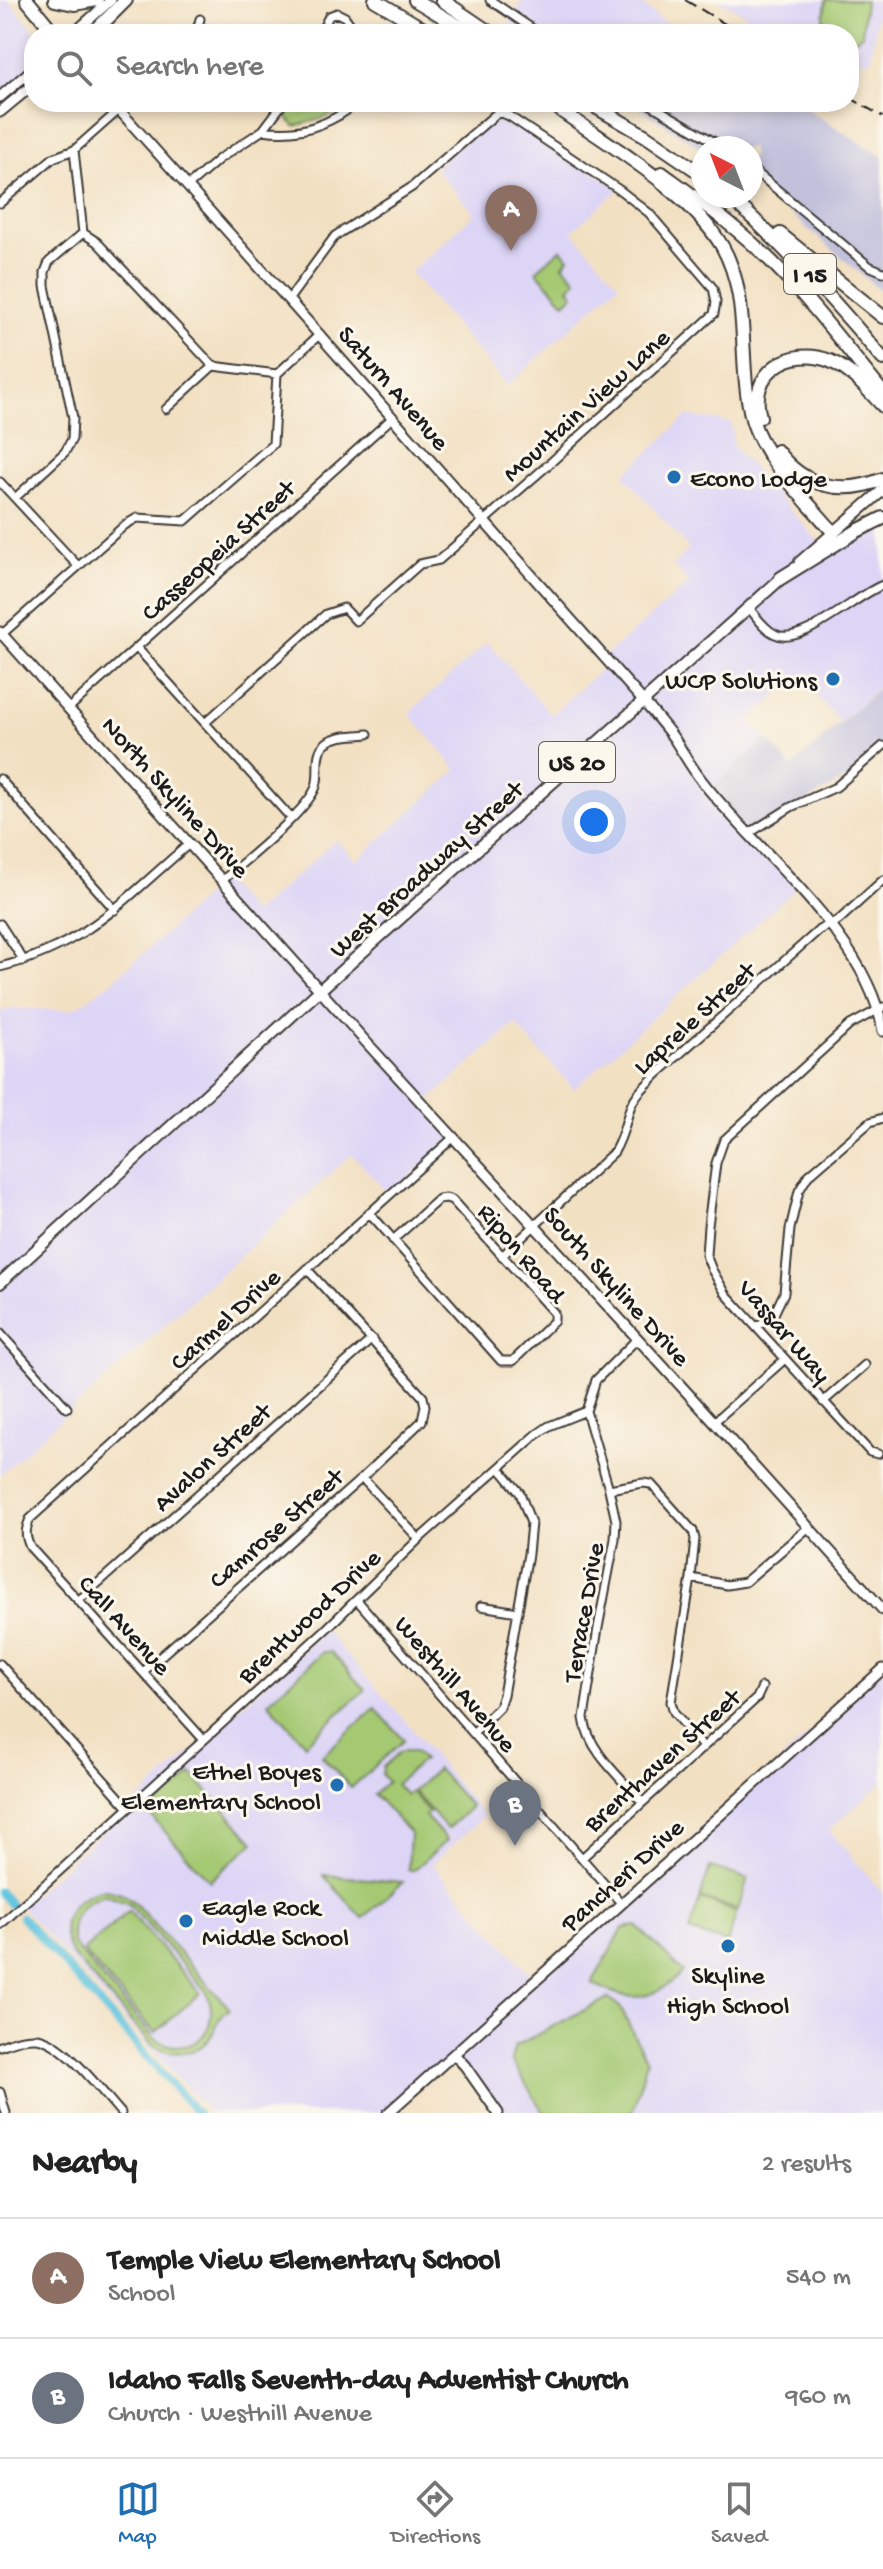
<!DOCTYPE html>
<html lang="en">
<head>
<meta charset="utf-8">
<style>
	:root { --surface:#fff; --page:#f6f6f6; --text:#222; --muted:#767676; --line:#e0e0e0; --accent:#1f6fb2 }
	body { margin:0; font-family:"Gochi Hand",sans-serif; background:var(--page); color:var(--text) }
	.compass { position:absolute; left:691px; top:136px; width:72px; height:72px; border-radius:50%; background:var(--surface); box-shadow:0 4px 12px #0003; rotate:318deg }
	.you { position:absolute; left:594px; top:822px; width:28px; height:28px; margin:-20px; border:6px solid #fff; border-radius:50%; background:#1a73e8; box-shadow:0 0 0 12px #1a73e833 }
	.badge { display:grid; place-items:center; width:52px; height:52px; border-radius:50%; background:var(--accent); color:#fff; font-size:26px; font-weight:700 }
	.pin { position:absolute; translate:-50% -66px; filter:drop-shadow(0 2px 4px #0008) }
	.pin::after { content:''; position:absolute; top:42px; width:28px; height:24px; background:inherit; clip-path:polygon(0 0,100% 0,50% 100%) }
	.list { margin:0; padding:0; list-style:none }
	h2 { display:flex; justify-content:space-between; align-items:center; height:104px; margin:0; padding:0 32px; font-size:34px }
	h2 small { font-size:26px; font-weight:400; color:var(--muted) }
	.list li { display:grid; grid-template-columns:52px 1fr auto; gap:24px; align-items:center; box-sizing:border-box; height:120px; padding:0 32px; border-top:2px solid var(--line) }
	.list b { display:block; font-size:30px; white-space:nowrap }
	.list p { margin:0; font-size:26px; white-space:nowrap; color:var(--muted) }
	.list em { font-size:26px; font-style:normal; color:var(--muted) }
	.icon { flex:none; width:44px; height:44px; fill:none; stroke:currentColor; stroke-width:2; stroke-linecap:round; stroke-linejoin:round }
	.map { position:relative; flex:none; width:883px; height:2113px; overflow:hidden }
	.search { position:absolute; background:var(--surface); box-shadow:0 4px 12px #0003; left:24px; right:24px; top:24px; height:88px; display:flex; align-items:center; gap:20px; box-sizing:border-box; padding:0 28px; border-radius:32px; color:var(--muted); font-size:30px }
	.sheet { height:344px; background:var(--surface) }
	nav { display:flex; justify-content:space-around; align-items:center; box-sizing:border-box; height:112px; border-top:2px solid var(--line); background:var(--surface); font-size:22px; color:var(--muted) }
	nav a { display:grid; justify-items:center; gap:4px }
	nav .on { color:var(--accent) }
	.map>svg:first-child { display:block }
	.built { fill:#ddd5f6 }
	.industrial { fill:#c2c1dc }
	.green { fill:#a5c973; stroke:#607248; stroke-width:2; fill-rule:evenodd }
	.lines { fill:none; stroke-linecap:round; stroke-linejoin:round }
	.canal { stroke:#62c5e0; stroke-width:8 }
	.street-casing { stroke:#3c3935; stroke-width:11 }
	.secondary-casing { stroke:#3c3935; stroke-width:13 }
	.primary-casing { stroke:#3c3935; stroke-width:14 }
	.highway-casing { stroke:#3c3935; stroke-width:16 }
	.street { stroke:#fff; stroke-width:7 }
	.secondary { stroke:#fff; stroke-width:9 }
	.primary { stroke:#fff; stroke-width:10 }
	.highway { stroke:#fff; stroke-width:12 }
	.rail { stroke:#1c1c1c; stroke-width:2; stroke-dasharray:12 6; stroke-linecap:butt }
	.poi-dot { fill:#1f6fb2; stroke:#fbf7ec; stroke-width:3 }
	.labels { text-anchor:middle; stroke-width:6; stroke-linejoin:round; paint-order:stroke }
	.shield { fill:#fbf7ec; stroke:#5f5e5a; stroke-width:2 }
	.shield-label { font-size:24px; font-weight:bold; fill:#1c1c1c }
	.street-label { font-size:26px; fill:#1c1c1c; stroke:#fbf7ec }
	.poi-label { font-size:26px; fill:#1c1c1c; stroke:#fbf7ec; text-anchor:start }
</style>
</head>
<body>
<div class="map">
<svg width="883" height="2113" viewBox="0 0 883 2113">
	<rect width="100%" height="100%" fill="#fbf7ec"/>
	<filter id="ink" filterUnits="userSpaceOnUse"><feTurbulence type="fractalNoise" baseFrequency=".0125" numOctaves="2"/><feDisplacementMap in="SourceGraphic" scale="16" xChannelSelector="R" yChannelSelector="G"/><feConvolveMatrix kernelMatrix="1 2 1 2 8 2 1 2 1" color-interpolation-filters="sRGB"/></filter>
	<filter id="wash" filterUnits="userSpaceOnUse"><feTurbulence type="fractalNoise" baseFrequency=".006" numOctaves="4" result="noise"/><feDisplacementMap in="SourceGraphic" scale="32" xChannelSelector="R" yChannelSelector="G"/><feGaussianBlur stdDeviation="1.8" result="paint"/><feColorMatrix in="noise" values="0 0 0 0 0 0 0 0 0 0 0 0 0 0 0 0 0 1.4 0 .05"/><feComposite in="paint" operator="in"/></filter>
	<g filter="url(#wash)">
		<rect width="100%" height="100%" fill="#f2e0c2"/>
		<path class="built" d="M 0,0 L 9,0 L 37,34 L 34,34 L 34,68 L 0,97 Z
			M 523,0 L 636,0 L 680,34 L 527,34 L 509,22 Z
			M 718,0 L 878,0 L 871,61 L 849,60 L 849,34 L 781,34 Z
			M 498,112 L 619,189 L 572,231 L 619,284 L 507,386 L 410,272 L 475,214 L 435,168 Z
			M 687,416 L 732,423 L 733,446 L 827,551 L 883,527 L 883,683 L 840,722 L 798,676 L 750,720 L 767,739 L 709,790 L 797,887 L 574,1089 L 515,1024 L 424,1105 L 454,1137 L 389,1195 L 352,1154 L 0,1475 L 0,1011 L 9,1008 L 67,1010 L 79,1006 L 112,982 L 223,880 L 253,914 L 336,840 L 356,861 L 457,770 L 409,713 L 488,642 L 551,715 L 608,663 L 604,657 L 689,583 L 673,565 L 689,549 L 624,475 Z
			M 325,1630 L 407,1723 L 484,1816 L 432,1864 L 535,1980 L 883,1669 L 883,1782 L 829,1830 L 883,1893 L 883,2113 L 497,2113 L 454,2054 L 388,2113 L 210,2113 L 21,1906 Z"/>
		<path class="industrial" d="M 643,102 L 796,102 L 883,157 L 883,293 L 751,180 L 751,148 L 703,149 L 639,108 Z
			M 883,684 L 883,746 L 849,777 L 748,834 L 709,790 L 767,739 L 792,767 Z"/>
		<path class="green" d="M 826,0 L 865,0 L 862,35 L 856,39 L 849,39 L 849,34 L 822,34 Z
			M 291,102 L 349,102 C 335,117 314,121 295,126 L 284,115 Z
			M 561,249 L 569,258 L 563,265 L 577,280 L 569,288 L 574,294 L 565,303 L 536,271 Z
			M 323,1652 L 331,1652 L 365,1690 L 305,1744 L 268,1702 Z
			M 375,1708 L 404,1740 L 351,1788 L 322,1756 Z
			M 401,1751 L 415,1751 L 423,1760 L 396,1784 L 406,1795 L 411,1792 L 429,1812 L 425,1816 L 447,1840 L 414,1870 L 408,1870 L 410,1833 L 374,1794 L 388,1782 L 382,1775 L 383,1767 Z
			M 437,1769 L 471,1807 L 447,1829 L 413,1791 Z
			M 192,1774 L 254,1842 L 210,1881 L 148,1813 Z
			M 710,1867 L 748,1879 L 738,1910 L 700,1898 Z
			M 323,1875 L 403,1882 L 363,1918 Z
			M 106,1889 L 121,1893 L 134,1902 L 230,2009 C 214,2020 219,2027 209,2039 C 193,2058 170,2055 151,2044 L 72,1955 C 54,1922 70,1895 106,1889 ZM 106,1895 L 129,1904 L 206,1991 C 224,2030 191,2062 154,2038 L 73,1944 C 68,1917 81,1901 106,1895 Z
			M 700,1899 L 737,1912 L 727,1943 L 689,1931 Z
			M 129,1911 L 200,1993 L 155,2033 L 83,1951 Z
			M 637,1926 L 683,1972 C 652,2003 629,2003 592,1983 L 623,1928 Z
			M 608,1998 L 620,2007 L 647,2061 L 632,2113 L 544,2113 L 511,2060 L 515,2046 Z"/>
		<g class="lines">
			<path class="canal" d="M 0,1892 L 11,1905
				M 22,1917 L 197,2113"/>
		</g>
	</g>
	<g filter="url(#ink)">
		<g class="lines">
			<defs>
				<path id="street" d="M 490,0 L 540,34
					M 194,34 L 197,30 L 200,19
					M 320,34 L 329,16 L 337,13 L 345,17 L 357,34
					M 284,102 L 263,130 C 300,136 330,125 358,102
					M 646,102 L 725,148
					M 74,150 L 83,233
					M 751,168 L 869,266 L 883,272
					M 188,186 L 219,159 L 263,130
					M 0,203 L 53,158 L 74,150 L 119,110
					M 83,233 L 97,242 L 213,366 L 277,374
					M 166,409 L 213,366
					M 0,482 L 77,565
					M 15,498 L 65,452 L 72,439 L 73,418 L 45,286 L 45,272 L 49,262 L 83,233
					M 748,607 C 756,616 764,629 775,634 C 801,648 857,594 883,585
					M 0,636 L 125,525 L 137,518 L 185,521 L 273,444 L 277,374 L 320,334
					M 137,648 L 291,818
					M 69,708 L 391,419
					M 206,722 L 326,614 L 344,608 L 356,621 L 420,564 L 439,560 L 548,465 L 714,314 L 716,302 L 713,288 L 649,213 L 621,191 L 509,116 L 498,112 L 412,187 L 335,236 L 289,299
					M 0,779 L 115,910
					M 748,834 L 791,807 L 836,787 L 883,746
					M 223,880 C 245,860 303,815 315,789 C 322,775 312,754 326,743 C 337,734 356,736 368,734
					M 0,924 L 24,961
					M 0,967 C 87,946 125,898 189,844
					M 369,1213 L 375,1219 L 501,1361 L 513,1361 L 554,1321 L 554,1313 L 452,1200 L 446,1198 L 439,1199 L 393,1240
					M 502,1256 L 614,1152 C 623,1137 625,1124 630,1108 C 634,1095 646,1086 655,1076 L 819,930 L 839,920 L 883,880
					M 756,1327 L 773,1316 L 784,1293 L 790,1229 L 799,1191 L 808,1176 L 870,1122 L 883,1118
					M 0,1333 L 67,1408
					M 823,1402 L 865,1365
					M 586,1411 L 609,1489 L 616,1521 L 615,1539 L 598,1628 L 584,1718 C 588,1751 621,1778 642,1802
					M 714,1422 L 784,1360
					M 878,1454 L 870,1452 L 726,1294 L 712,1270 L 706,1255 L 708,1226 L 716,1163 L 724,1140 L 850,1025 L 883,1007
					M 362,1478 L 419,1539
					M 609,1489 L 643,1483 L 651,1484 L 693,1531 L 695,1539 L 691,1578 L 671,1702 L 674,1712 L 703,1747
					M 691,1578 L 727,1585 L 745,1582 L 809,1527
					M 357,1600 L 621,1903
					M 78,1601 L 372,1339
					M 481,1606 L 518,1612
					M 0,1664 L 128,1807
					M 143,1672 L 362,1478 L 422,1421 L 425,1406 L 423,1397 L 307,1269
					M 474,1732 L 499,1707 L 503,1695 L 528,1554 L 531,1523 L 520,1493 L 500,1469
					M 203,1739 L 30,1547 C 25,1536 25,1530 30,1519 L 454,1137
					M 582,1858 L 757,1698 L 762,1687
					M 0,1925 L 325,1630 L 419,1539 L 536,1435 L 549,1426 L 586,1411 L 596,1380 L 637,1339
					M 0,2046 C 12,2042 23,2037 37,2038 C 64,2041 103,2093 121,2113
					M 0,2092 L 6,2113"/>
				<path id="secondary" d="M 73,34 L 111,0
					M 0,97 L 34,68
					M 112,102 C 291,301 466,502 644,702 C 655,715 666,727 675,740 C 685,756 694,772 706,786 C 764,858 867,937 883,1031
					M 0,112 L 34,84
					M 0,632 L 366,1042 L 714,1422 L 883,1610
					M 454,2054 L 465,2066 L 498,2113
					M 388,2113 L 883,1669"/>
				<path id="primary" d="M 800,562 L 883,490
					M 0,1283 L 320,990 L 785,575"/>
				<path id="highway" d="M 27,0 L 55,34
					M 55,0 L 74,4 L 97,0
					M 375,0 L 432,34
					M 415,0 L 472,34
					M 442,0 L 492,34
					M 92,34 L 126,0
					M 587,102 L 646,136 L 703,175
					M 560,110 C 612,147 689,191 722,246 C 752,299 737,362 752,419 C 764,460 806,500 833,532
					M 662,173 C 700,201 738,228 772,262 C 812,302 847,349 883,393
					M 729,196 C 785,247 835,301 883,359
					M 780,234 L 883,317
					M 760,417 C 747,373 791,345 830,361 C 851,370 867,389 883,406
					M 777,451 C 804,487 842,496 883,479
					M 781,578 L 857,531 L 883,518"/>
			</defs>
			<use href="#street" class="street-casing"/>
			<use href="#secondary" class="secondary-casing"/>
			<use href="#primary" class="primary-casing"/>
			<use href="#highway" class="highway-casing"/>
			<use href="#street" class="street"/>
			<use href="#secondary" class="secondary"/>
			<use href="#primary" class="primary"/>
			<use href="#highway" class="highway"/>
			<path class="rail" d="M 685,0 L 742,34
				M 849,97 L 883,117"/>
		</g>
	</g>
	<g class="poi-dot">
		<circle cx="674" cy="477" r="8"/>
		<circle cx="833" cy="679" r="8"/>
		<circle cx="337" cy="1785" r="8"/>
		<circle cx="186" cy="1921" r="8"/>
		<circle cx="728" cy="1946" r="8"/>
	</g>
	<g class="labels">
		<g class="shield">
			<rect x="784" y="254" width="52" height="40" rx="6"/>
			<rect x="539" y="742" width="76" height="40" rx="6"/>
		</g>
		<g class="shield-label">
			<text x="810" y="282">I 15</text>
			<text x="577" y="770">US 20</text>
		</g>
		<g class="street-label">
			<text transform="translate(395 387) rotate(49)" y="9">Saturn Avenue</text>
			<text transform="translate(585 404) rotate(-42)" y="9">Mountain View Lane</text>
			<text transform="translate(217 549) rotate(-42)" y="9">Casseopeia Street</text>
			<text transform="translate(177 796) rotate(48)" y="9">North Skyline Drive</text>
			<text transform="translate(425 868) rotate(-42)" y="9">West Broadway Street</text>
			<text transform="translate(693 1017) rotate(-42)" y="9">Laprele Street</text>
			<text transform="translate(523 1252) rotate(50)" y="9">Ripon Road</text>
			<text transform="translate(618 1285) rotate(48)" y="9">South Skyline Drive</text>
			<text transform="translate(224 1318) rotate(-42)" y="9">Carmel Drive</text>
			<text transform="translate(786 1330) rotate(49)" y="9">Vassar Way</text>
			<text transform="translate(211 1456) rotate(-42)" y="9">Avalon Street</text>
			<text transform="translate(275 1527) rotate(-41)" y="9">Camrose Street</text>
			<text transform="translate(582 1612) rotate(-80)" y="9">Terrace Drive</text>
			<text transform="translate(308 1615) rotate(-43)" y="9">Brentwood Drive</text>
			<text transform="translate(126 1624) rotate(48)" y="9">Call Avenue</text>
			<text transform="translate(457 1683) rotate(49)" y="9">Westhill Avenue</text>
			<text transform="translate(661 1759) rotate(-42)" y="9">Brenthaven Street</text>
			<text transform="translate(621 1874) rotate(-42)" y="9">Pancheri Drive</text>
		</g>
		<g class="poi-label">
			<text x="690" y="486">Econo Lodge</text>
			<text x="817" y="688" text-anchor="end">WCP Solutions</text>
			<text x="321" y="1779" text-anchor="end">Ethel Boyes<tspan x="321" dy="30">Elementary School</tspan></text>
			<text x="202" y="1915">Eagle Rock<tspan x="202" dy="30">Middle School</tspan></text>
			<text x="728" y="1983" text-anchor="middle">Skyline<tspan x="728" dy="30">High School</tspan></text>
		</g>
	</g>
</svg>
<svg class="compass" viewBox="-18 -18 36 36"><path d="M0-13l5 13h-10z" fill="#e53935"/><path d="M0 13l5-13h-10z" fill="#767676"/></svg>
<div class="you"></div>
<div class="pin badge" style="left:511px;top:251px;background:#8d6e63">A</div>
<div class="pin badge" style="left:515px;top:1846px;background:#6b7280">B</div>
<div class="search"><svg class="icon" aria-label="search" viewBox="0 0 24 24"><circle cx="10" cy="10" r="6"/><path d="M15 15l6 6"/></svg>Search here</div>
</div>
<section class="sheet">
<h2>Nearby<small>2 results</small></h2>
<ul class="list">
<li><span class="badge" style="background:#8d6e63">A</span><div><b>Temple View Elementary School</b><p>School</p></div><em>540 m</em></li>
<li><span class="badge" style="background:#6b7280">B</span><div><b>Idaho Falls Seventh-day Adventist Church</b><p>Church · Westhill Avenue</p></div><em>960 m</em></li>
</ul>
</section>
<nav>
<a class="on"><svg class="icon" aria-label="map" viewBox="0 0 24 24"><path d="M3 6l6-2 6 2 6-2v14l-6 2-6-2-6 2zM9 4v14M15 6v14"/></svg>Map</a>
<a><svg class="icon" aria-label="directions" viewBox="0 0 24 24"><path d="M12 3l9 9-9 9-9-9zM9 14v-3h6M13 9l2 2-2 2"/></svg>Directions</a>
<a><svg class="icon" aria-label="saved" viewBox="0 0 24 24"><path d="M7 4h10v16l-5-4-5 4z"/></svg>Saved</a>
</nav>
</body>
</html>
